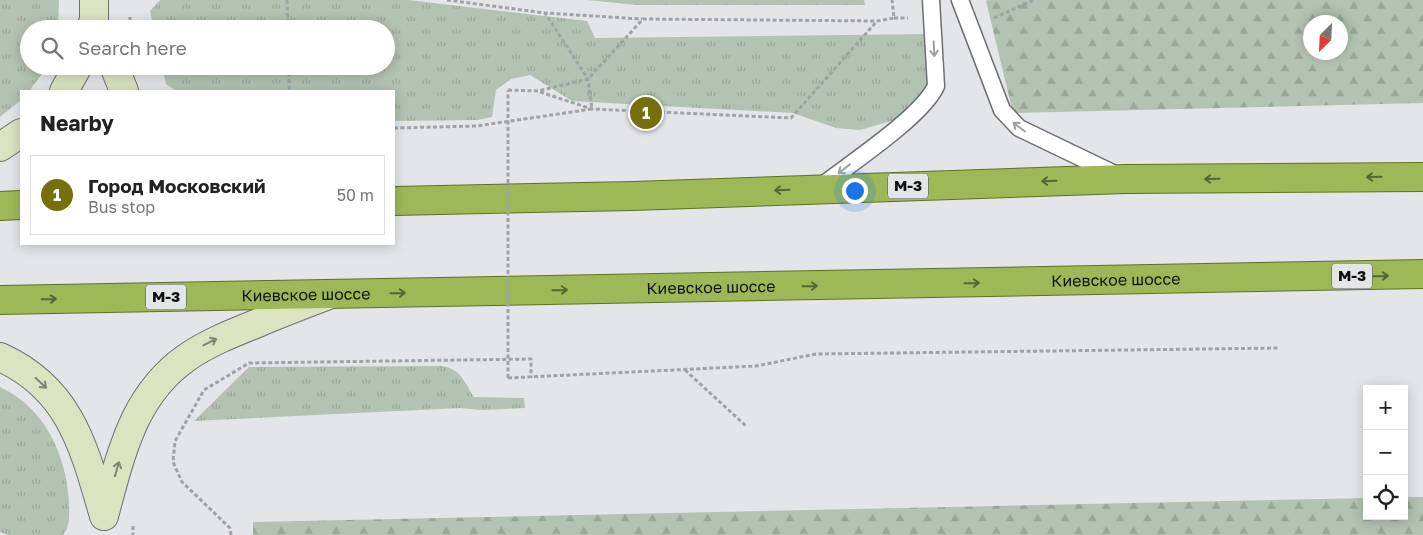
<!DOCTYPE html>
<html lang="en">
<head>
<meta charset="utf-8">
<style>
	:root { --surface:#fff; --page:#f2f2f2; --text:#222; --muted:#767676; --line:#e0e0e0; --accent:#776e0c }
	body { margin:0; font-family:"Golos Text",sans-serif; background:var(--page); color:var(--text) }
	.controls { position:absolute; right:15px; bottom:15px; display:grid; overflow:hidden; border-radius:0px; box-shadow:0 2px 12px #0003 }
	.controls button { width:45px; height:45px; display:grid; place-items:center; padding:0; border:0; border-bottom:1px solid var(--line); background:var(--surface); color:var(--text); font:25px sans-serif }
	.compass { position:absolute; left:1303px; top:15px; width:45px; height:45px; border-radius:50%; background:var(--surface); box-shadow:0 2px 12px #0003; rotate:204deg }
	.you { position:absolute; left:854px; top:190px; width:18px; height:18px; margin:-12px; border:4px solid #fff; border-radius:50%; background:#1a73e8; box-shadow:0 0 0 8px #1a73e833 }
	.badge { display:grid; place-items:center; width:32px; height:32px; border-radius:50%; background:var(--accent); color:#fff; font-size:16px; font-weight:700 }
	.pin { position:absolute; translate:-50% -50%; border:2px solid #fff; box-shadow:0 1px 5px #0006 }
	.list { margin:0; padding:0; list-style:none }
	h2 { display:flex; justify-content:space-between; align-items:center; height:65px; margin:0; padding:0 20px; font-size:21px }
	h2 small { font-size:16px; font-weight:400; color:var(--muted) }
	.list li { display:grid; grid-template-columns:32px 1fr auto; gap:15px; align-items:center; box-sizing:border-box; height:80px; margin:0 10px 10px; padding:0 10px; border:1px solid var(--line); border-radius:0px }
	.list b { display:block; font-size:19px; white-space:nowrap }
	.list p { margin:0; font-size:16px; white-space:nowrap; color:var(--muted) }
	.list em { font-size:16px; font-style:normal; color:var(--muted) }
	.icon { flex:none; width:28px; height:28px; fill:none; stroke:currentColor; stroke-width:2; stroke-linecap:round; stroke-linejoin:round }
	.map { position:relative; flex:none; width:1423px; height:535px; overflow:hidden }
	.search { position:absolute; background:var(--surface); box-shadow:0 2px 12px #0003; left:20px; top:20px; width:375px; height:55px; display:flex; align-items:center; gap:12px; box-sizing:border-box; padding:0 18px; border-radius:28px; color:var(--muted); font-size:19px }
	.panel { position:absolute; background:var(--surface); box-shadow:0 2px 12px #0003; left:20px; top:90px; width:375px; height:155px; border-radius:0px }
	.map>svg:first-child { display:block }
	.grass { fill:url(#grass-tufts) }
	.forest { fill:url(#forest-firs); fill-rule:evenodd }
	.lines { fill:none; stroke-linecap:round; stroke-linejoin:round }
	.service-casing { stroke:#6e6f73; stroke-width:19 }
	.secondary-casing { stroke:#6e6f73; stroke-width:30 }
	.trunk-casing { stroke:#5c7224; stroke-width:30 }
	.path { stroke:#a1a2a5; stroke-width:3; stroke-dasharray:4 2.5; stroke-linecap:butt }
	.service { stroke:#fff; stroke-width:16 }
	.secondary { stroke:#dae4c0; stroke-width:28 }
	.trunk { stroke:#9eb858; stroke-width:28 }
	.path-bridge { stroke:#a1a2a5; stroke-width:3; stroke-dasharray:4 2.5; stroke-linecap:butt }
	.oneway { stroke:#9fa0a0 }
	.oneway2 { stroke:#576435 }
	.oneway3 { stroke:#7f8572 }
	.labels { text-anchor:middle; stroke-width:4; stroke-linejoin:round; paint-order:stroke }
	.shield { fill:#e4e5e9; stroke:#505152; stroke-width:1 }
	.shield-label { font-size:15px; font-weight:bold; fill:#101112 }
	.street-label { font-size:16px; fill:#101112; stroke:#e4e5e9 }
</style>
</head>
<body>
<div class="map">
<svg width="1423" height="535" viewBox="0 0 1423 535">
	<defs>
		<pattern id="grass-tufts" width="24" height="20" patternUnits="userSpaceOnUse" patternTransform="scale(1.25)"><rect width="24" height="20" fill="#b3c2b3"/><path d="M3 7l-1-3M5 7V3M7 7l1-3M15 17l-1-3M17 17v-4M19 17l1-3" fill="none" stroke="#99a699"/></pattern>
		<pattern id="forest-firs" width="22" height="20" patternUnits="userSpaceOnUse" patternTransform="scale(1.25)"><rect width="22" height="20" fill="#b3c2b3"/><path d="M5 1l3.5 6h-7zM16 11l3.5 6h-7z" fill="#99a699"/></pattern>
	</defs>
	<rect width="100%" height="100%" fill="#e4e5e9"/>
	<path class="grass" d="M 0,0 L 59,0 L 58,29 L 29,29 L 29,66 L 48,66 L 29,91 L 21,91 L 21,100 L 0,117 Z
		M 160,0 L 408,0 L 587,21 L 595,38 L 929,34 L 931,80 L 926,92 L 898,119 L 860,130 L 836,128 L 793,113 L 572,101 L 530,75 L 511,79 L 496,90 L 492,117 L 478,120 L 394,121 L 394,91 L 176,91 L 166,84 L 162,66 L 386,66 L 386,29 L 154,29 L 150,11 Z
		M 587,0 L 864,0 L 865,5 L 637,5 Z
		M 442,366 C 461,369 464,382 474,397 L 524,398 L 525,408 L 481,410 L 460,408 L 194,421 L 249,367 Z
		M 0,387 C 45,408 66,454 69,502 C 69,513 71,525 63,535 L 8,535 L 0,532 Z"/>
	<path class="forest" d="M 988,0 L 1423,0 L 1423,103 L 1013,113 L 986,1 ZM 1310,22 L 1340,22 L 1340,52 L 1310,52 Z
		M 1404,497 L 1423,497 L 1423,535 L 253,535 L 253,522 L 1367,498 L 1367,516 L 1404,516 Z"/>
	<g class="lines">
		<defs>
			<path id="service" d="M 960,0 L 1002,110 L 1019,128 L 1119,176
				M 819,188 C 848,165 922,117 936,86 L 931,0"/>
			<path id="secondary" d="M 91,29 L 94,19 L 94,0
				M 114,66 L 124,91
				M 64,91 L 78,66
				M 0,147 L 21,133
				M 0,357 C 71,389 84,448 104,516
				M 104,516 C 113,483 121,449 136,418 C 164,362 202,345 258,323 C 281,313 305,304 329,295"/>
			<g id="trunk">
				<path d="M 394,201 L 633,196 L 1126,179 L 1423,177"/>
				<path d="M 0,206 L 21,205"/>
				<path id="s1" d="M 0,300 L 1423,274"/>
			</g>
		</defs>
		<use href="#service" class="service-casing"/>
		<use href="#secondary" class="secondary-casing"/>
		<use href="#trunk" class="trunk-casing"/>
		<path class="path" d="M 287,0 L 288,29
			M 447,0 L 545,13 L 642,19
			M 130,17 L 130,29
			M 894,18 L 908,18
			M 994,18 L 1034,0
			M 289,66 L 289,91
			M 508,90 L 538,91 L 588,79 L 643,19 L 877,21 L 894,18 L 892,0
			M 540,92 L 592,109 L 791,118 L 877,21
			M 394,128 L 477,126 L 592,109 L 588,79 L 545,13
			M 685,370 L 746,426
			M 508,378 L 756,366 L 816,354 L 1280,348
			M 133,526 L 133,535
			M 231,535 L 230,528 L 182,482 L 173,462 L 175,441 L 204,390 L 249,363 L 531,359 L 531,378"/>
		<use href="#service" class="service"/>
		<use href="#secondary" class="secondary"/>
		<use href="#trunk" class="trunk"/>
		<path class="path-bridge" d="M 508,378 L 508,90"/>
	</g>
	<defs><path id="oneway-shaft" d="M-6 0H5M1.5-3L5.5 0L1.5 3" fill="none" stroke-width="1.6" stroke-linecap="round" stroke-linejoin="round" transform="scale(1.25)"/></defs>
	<g class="oneway">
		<use href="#oneway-shaft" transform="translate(934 49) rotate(87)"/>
		<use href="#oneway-shaft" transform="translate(1019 127) rotate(-143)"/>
		<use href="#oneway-shaft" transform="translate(844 169) rotate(142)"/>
	</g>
	<g class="oneway2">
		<use href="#oneway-shaft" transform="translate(1374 177) rotate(179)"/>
		<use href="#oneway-shaft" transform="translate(1212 179) rotate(179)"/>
		<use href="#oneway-shaft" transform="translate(1049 181) rotate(178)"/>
		<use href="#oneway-shaft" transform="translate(782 190) rotate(178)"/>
		<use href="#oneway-shaft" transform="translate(1381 276) rotate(-1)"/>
		<use href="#oneway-shaft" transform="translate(972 283) rotate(-1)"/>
		<use href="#oneway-shaft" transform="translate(810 286) rotate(-1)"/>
		<use href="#oneway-shaft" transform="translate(560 290) rotate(-1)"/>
		<use href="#oneway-shaft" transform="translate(398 293) rotate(-1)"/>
		<use href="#oneway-shaft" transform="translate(49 299) rotate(-1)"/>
	</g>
	<g class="oneway3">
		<use href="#oneway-shaft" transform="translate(210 342) rotate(-26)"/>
		<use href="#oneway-shaft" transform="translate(41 383) rotate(43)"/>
		<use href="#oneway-shaft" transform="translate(117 469) rotate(-74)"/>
	</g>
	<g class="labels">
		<g class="shield">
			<rect x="888" y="173.5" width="40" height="25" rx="4"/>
			<rect x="1332" y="263.5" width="40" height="25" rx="4"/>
			<rect x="146" y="284.5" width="40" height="25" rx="4"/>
		</g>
		<g class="shield-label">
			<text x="908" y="191">М-3</text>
			<text x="1352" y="281">М-3</text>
			<text x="166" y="302">М-3</text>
		</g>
		<g class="street-label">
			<text dy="6" stroke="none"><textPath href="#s1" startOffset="1116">Киевское шоссе</textPath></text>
			<text dy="6" stroke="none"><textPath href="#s1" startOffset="711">Киевское шоссе</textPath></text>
			<text dy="6" stroke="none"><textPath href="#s1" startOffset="306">Киевское шоссе</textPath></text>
		</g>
	</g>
</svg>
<div class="controls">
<button>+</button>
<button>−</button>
<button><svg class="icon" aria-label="locate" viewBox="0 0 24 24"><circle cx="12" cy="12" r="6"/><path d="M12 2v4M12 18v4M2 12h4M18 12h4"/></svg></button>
</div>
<svg class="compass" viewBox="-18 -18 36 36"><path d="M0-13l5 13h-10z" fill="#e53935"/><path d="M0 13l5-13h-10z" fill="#767676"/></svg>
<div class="you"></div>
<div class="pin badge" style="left:646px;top:113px">1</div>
<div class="search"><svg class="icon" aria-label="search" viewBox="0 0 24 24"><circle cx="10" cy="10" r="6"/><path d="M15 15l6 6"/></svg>Search here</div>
<section class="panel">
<h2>Nearby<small></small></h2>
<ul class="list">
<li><span class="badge">1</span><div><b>Город Московский</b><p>Bus stop</p></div><em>50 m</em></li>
</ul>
</section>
</div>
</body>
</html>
